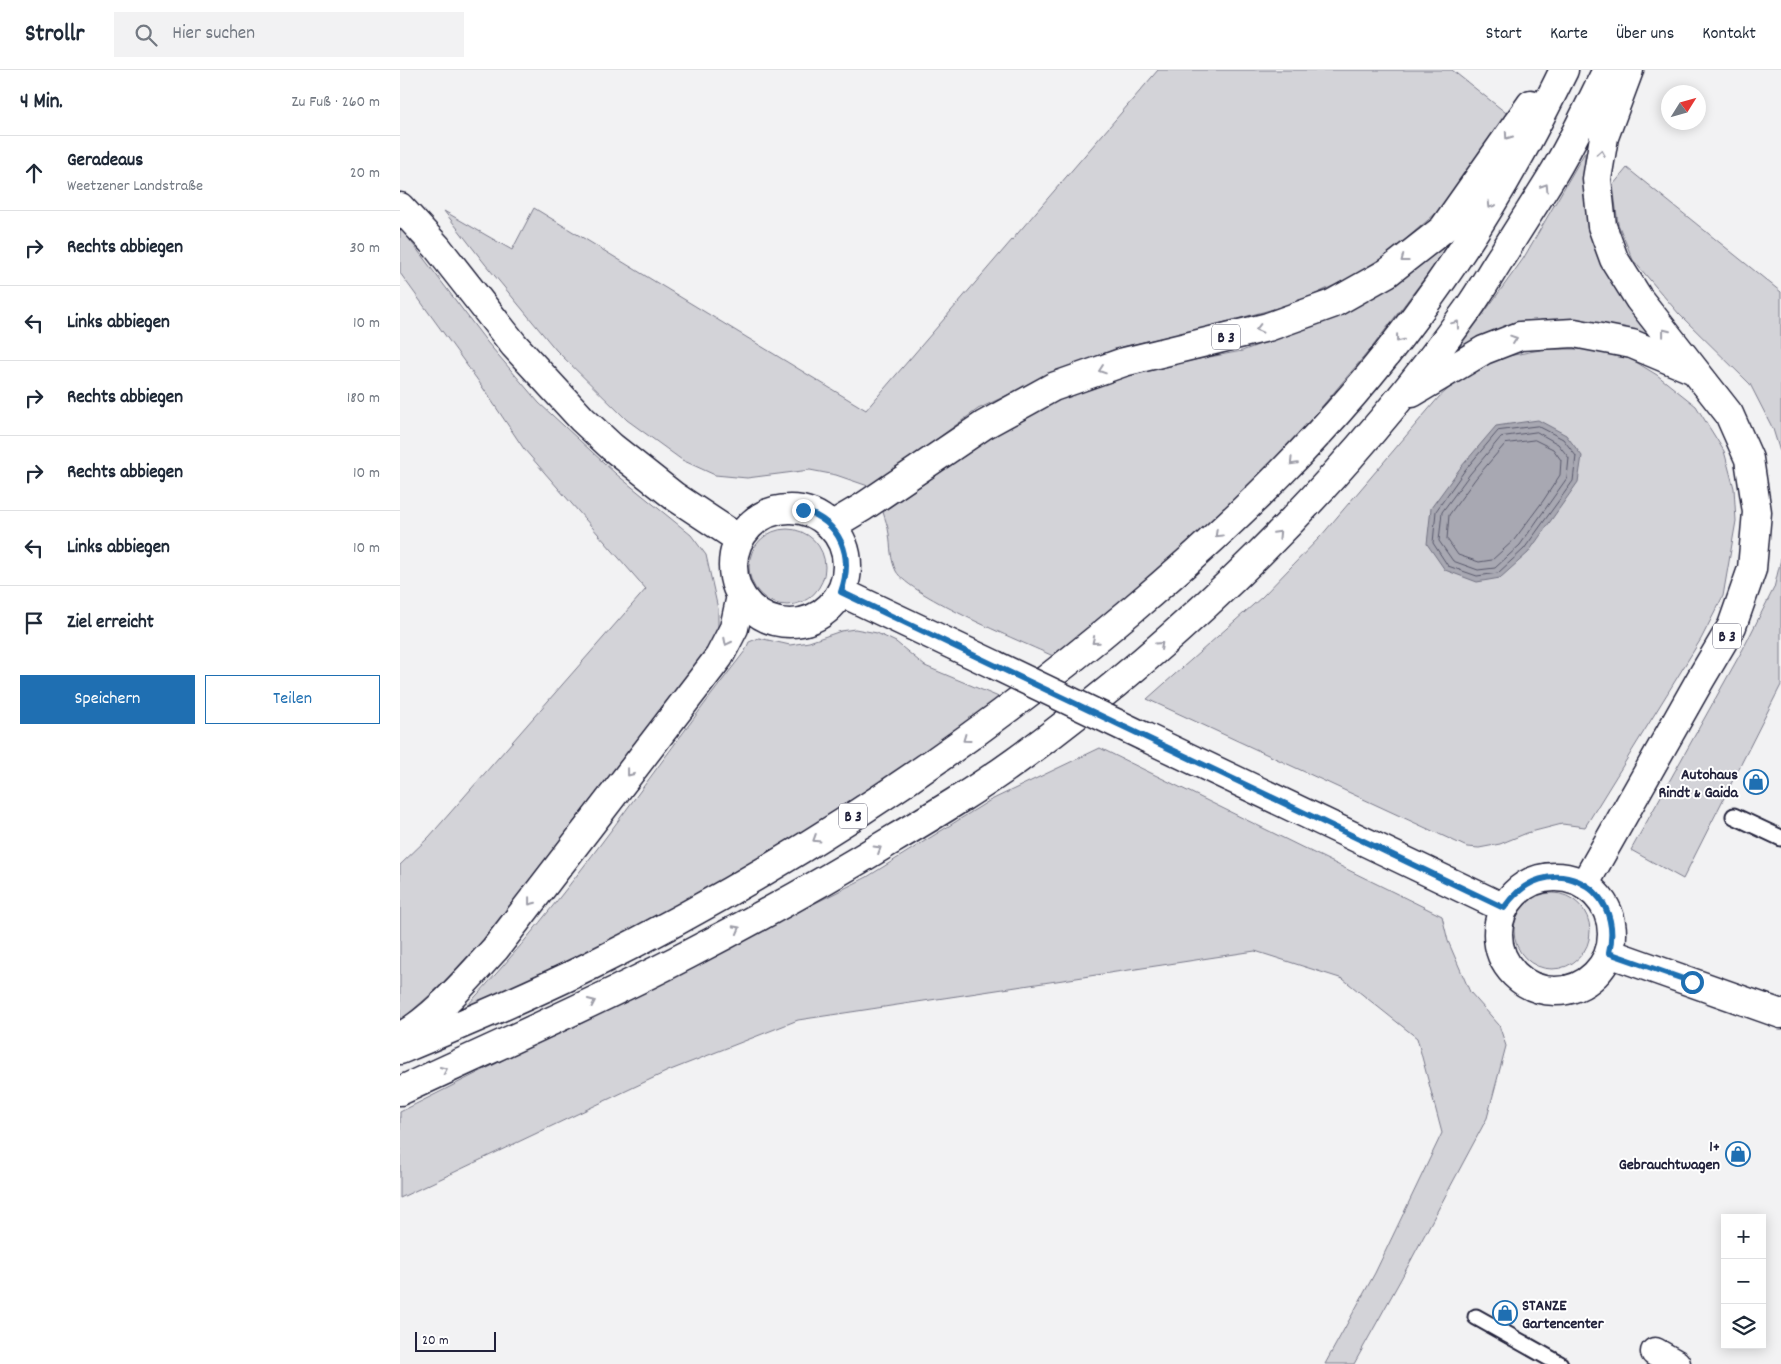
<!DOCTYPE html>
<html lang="de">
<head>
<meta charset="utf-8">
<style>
	:root { --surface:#fff; --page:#f2f2f3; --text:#1f2937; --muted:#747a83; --line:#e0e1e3; --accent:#1f6fb2 }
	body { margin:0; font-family:Dekko,sans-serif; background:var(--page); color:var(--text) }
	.controls { position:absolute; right:15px; bottom:15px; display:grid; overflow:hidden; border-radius:0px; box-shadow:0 2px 12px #0003 }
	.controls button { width:45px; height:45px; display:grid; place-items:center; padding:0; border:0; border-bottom:1px solid var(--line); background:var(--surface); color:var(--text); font:25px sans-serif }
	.compass { position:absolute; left:1261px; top:15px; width:45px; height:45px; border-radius:50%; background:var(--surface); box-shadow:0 2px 12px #0003; rotate:53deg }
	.scale { position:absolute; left:15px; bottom:12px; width:81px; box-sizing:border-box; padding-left:5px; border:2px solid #22223b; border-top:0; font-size:14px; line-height:18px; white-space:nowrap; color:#22223b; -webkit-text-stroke:4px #fff; paint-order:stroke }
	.stop { position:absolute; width:15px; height:15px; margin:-11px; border:4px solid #1f6fb2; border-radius:50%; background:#fff }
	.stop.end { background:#1f6fb2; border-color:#fff; box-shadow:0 1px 5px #0008 }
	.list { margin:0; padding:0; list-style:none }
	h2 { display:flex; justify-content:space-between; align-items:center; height:65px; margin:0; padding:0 20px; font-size:21px }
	h2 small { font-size:16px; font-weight:400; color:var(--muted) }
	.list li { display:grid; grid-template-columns:32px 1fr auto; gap:15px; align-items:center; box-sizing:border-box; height:75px; padding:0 20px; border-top:1px solid var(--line) }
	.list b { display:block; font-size:19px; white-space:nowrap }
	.list p { margin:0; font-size:16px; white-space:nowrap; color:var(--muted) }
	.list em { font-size:16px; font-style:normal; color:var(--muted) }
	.actions { display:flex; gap:10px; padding:15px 20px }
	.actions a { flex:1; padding:11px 0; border:1px solid var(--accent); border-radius:0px; text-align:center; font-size:18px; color:var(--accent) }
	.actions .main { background:var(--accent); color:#fff }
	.icon { flex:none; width:28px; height:28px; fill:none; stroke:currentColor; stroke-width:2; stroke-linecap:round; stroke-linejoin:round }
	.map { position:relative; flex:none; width:1381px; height:1294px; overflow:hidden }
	header { display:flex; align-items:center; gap:30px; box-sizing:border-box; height:70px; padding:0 25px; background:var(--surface); border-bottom:1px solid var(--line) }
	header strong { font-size:24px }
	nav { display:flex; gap:28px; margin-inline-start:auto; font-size:18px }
	.search { width:350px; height:45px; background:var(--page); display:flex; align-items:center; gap:12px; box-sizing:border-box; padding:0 18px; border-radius:0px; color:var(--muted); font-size:19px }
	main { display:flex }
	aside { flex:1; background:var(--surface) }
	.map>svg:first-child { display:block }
	.green { fill:#d3d3d8; stroke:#7a7a8a }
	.water { fill:#a8a8b2; stroke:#727282 }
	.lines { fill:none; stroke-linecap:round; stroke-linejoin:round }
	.shore { stroke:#58586b; stroke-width:1 }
	.lane-casing { stroke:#22223b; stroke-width:19 }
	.street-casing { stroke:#22223b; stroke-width:31 }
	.secondary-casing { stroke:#22223b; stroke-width:31 }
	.highway-casing { stroke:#22223b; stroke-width:31 }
	.lane { stroke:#fff; stroke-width:15 }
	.street { stroke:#fff; stroke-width:28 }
	.secondary { stroke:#fff; stroke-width:28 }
	.highway { stroke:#fff; stroke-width:28 }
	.secondary-bridge-casing { stroke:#22223b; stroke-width:31; stroke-linecap:butt }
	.secondary-bridge { stroke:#fff; stroke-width:28 }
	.oneway { stroke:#9c9ca7 }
	.route { stroke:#1f6fb2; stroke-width:6 }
	.labels { text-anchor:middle; stroke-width:4; stroke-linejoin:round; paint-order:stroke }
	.shield { fill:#fff; stroke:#646476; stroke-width:1 }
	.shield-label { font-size:15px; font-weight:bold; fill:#22223b }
	.poi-label { font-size:16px; font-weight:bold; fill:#22223b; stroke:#fff; text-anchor:end }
</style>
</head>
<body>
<header>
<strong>Strollr</strong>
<div class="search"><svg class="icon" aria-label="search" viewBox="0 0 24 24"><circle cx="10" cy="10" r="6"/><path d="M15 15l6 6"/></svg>Hier suchen</div>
<nav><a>Start</a><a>Karte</a><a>Über uns</a><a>Kontakt</a></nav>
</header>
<main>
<aside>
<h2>4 Min.<small>Zu Fuß · 260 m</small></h2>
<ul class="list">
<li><svg class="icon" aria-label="ahead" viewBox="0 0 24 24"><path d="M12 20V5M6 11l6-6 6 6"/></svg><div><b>Geradeaus</b><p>Weetzener Landstraße</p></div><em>20 m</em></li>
<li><svg class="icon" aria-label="right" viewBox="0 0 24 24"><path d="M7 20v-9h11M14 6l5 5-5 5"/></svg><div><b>Rechts abbiegen</b></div><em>30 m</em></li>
<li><svg class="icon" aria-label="left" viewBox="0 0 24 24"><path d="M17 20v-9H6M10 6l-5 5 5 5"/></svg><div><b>Links abbiegen</b></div><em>10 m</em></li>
<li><svg class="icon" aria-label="right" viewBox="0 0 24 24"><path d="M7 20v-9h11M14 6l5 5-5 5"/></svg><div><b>Rechts abbiegen</b></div><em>180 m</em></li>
<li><svg class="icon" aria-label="right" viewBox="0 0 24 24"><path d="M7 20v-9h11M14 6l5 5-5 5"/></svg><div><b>Rechts abbiegen</b></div><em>10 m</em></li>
<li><svg class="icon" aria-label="left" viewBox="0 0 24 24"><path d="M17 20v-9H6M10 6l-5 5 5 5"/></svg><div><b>Links abbiegen</b></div><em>10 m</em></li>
<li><svg class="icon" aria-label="arrive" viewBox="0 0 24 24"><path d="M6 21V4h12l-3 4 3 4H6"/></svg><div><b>Ziel erreicht</b></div></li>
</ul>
<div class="actions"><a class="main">Speichern</a><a>Teilen</a></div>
</aside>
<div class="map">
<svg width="1381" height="1294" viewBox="0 0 1381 1294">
	<rect width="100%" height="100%" fill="#f2f2f3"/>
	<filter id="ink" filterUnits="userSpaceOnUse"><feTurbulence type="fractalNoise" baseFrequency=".02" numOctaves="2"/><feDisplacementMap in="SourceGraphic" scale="10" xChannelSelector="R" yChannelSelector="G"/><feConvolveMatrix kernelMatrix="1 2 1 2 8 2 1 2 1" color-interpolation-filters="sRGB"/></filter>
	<g filter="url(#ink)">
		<path class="green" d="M 758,0 L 1052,0 L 1110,46 L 1042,138 L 992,181 L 952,207 L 896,233 L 796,260 L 717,278 L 650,305 L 578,339 L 471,417 L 436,405 L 410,400 L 347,408 L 315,405 L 282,390 L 227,350 L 156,280 L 85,194 L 44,141 L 112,180 L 134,138 L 466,340 Z
			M 1185,82 L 1185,105 L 1256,272 C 1210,256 1163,240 1114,256 C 1095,262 1076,271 1058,279 L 1123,189 Z
			M 1227,98 L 1381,222 L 1381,385 L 1373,359 L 1350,314 L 1279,244 L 1233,190 L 1218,154 L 1213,115 Z
			M 0,157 L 87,272 L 139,333 L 216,404 L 291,465 L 306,485 L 318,539 L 318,556 L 310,575 L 61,898 L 0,951 L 0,795 L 29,767 L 246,519 L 124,379 L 79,312 L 0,203 Z
			M 1046,173 L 1049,176 L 973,276 L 903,359 L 835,432 L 660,589 C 629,575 509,526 496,501 C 490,489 491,477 489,464 C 488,456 485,449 483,442 L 625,344 L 681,320 L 761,296 L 842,281 L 935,246 Z
			M 1145,279 L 1185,279 L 1226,286 L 1257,305 L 1296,336 L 1324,381 L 1334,418 L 1336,451 L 1323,526 L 1301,569 L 1185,757 L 1162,754 L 1127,763 L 1100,774 L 1079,778 L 1067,777 L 747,629 L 862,527 L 921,466 L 1039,327 L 1061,308 L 1093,289 Z
			M349 497a38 38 0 1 1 76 0a38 38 0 1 1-76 0Z
			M 1381,489 L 1381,615 L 1283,809 L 1231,780 L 1343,579 L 1374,518 Z
			M 455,559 L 477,563 L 496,572 L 525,596 L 601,628 L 449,737 L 339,805 L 207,875 L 65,938 C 169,828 252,700 345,581 L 349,572 L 359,568 L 390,575 L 409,572 L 441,561 Z
			M 700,678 L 1042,846 L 1048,871 L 1070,922 L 1099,955 L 1106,976 L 1087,1048 L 1001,1209 L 954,1294 L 925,1294 L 975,1203 L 1042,1063 L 1017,968 L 943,909 L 855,881 L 398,950 L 268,1001 L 0,1128 L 0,1042 L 467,807 L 589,731 Z
			M1114 861a38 38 0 1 1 76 0a38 38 0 1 1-76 0Z"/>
		<path class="water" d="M 1138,350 L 1166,365 L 1182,386 L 1178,412 L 1128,483 L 1100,508 L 1077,512 L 1045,500 L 1027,474 L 1031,438 L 1061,397 L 1096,356 Z"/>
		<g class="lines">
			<path class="shore" d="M 1138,356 L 1163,369 L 1176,386 L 1173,411 L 1124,479 L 1098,503 L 1077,506 L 1048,496 L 1033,473 L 1036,441 L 1065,400 L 1098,361 Z
				M 1137,362 L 1158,374 L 1169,388 L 1167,408 L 1120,475 L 1095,498 L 1078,500 L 1053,491 L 1039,471 L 1042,442 L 1070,404 L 1101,367 Z
				M 1135,370 L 1153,379 L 1161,390 L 1160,405 L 1143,431 L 1114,470 L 1092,490 L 1079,492 L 1058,485 L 1047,469 L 1049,445 L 1076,408 L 1105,374 Z"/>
			<defs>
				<path id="lane" d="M 1334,746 L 1381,768
					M 1076,1247 L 1160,1294"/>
				<path id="street" d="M 1255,1282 L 1276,1294"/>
				<path id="secondary" d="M 0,137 L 37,177 L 114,275 L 182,349 L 212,377 L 274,426 L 339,469
					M333 496a57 57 0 1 1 114 0a57 57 0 1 1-114 0Z
					M 441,522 L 595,595
					M 745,667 L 1104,838
					M1098 864a57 57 0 1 1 114 0a57 57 0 1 1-114 0Z
					M 1209,883 L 1381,944"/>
				<path id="highway" d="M 1012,323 L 1084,280 L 1120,266 L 1174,263 L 1232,274 L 1294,300
					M 431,456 L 463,437 L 584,355 L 653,317 L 724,292 L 868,257 L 932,234 L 987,203 L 1043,159 L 1131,34
					M 1184,815 L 1300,610 L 1332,556 L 1352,499 L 1357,442 L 1349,389 L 1329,344 L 1239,229 L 1214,189 L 1202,156 L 1197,109 L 1204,67 L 1229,0
					M 0,967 C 36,947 67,909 95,879 L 319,587 L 334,558 L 341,526
					M 0,980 C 63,954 125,928 186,898 C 382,801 566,680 733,539 C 837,451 934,357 1015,247 C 1053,197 1087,144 1117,90 C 1134,61 1149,30 1164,0
					M 0,1021 C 96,976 193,934 287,885 C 357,849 425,811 492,770 C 534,745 576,720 616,691 C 788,566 944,412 1068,239 C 1081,221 1091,202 1103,184 C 1120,156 1138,129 1155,101 C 1174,69 1190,34 1207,0"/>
			</defs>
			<use href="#lane" class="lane-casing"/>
			<use href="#street" class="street-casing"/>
			<use href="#secondary" class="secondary-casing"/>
			<use href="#highway" class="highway-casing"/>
			<use href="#lane" class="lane"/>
			<use href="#street" class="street"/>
			<use href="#secondary" class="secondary"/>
			<use href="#highway" class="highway"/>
			<defs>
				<path id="secondary-bridge" d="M 595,595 L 745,667"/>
			</defs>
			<use href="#secondary-bridge" class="secondary-bridge-casing"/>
			<use href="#secondary-bridge" class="secondary-bridge"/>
		</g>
		<defs><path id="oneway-chevron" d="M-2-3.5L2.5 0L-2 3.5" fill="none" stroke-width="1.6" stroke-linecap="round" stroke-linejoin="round" transform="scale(1.25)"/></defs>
		<g class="oneway">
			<use href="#oneway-chevron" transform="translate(1108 66) rotate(125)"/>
			<use href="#oneway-chevron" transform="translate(1201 83) rotate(-80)"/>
			<use href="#oneway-chevron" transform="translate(1145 117) rotate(-58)"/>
			<use href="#oneway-chevron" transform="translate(1091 135) rotate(121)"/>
			<use href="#oneway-chevron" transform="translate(1004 189) rotate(142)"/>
			<use href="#oneway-chevron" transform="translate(1056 254) rotate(-53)"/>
			<use href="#oneway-chevron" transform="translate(859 259) rotate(166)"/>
			<use href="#oneway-chevron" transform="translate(1265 262) rotate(-128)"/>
			<use href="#oneway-chevron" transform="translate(999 269) rotate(128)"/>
			<use href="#oneway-chevron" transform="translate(1114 269) rotate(-19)"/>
			<use href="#oneway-chevron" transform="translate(702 300) rotate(161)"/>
			<use href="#oneway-chevron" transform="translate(893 392) rotate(134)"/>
			<use href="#oneway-chevron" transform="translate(818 464) rotate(137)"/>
			<use href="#oneway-chevron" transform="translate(878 464) rotate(-46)"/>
			<use href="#oneway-chevron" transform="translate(695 571) rotate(141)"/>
			<use href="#oneway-chevron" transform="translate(327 572) rotate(117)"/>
			<use href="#oneway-chevron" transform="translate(760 575) rotate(-42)"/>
			<use href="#oneway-chevron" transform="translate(566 669) rotate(144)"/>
			<use href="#oneway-chevron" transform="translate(230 703) rotate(128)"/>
			<use href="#oneway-chevron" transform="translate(416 769) rotate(148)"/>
			<use href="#oneway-chevron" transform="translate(478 779) rotate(-31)"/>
			<use href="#oneway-chevron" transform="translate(131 832) rotate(128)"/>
			<use href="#oneway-chevron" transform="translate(337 859) rotate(-28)"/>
			<use href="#oneway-chevron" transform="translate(192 932) rotate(-25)"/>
			<use href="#oneway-chevron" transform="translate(44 1000) rotate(-25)"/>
		</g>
	</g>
	<g class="lines" filter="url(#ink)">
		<path class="route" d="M 403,440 C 441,453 454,485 441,522 L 1104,838 C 1145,777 1226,813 1209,883 L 1292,912"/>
	</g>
	<defs>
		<symbol id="shop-ring" viewBox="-11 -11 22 22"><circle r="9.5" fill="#fff" stroke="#1f6fb2" stroke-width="1.5"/><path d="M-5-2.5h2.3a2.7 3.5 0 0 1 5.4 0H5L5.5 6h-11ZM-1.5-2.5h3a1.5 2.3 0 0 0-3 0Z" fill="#1f6fb2"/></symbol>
	</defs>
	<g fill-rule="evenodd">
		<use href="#shop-ring" x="1342" y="698" width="28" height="28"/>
		<use href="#shop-ring" x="1324" y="1070" width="28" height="28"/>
		<use href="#shop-ring" x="1091" y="1229" width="28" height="28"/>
	</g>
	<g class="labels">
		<g class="shield">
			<rect x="812" y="254.5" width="28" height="25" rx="4"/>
			<rect x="1313" y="553.5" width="28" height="25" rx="4"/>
			<rect x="439" y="733.5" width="28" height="25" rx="4"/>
		</g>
		<g class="shield-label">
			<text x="826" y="272">B 3</text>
			<text x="1327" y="571">B 3</text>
			<text x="453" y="751">B 3</text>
		</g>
		<g class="poi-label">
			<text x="1338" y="709">Autohaus<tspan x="1338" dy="18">Rindt &amp; Gaida</tspan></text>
			<text x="1320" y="1081">1+<tspan x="1320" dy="18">Gebrauchtwagen</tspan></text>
			<text x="1122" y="1240" text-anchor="start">STANZE<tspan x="1122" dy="18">Gartencenter</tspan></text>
		</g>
	</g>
</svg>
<div class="controls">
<button>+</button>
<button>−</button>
<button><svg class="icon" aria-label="layers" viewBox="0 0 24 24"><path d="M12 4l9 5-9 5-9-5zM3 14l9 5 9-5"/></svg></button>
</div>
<svg class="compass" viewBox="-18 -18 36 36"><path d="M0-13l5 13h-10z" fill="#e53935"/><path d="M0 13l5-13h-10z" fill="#747a83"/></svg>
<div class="scale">20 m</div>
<div class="stop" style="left:1292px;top:912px"></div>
<div class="stop end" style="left:403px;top:440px"></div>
</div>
</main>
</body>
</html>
